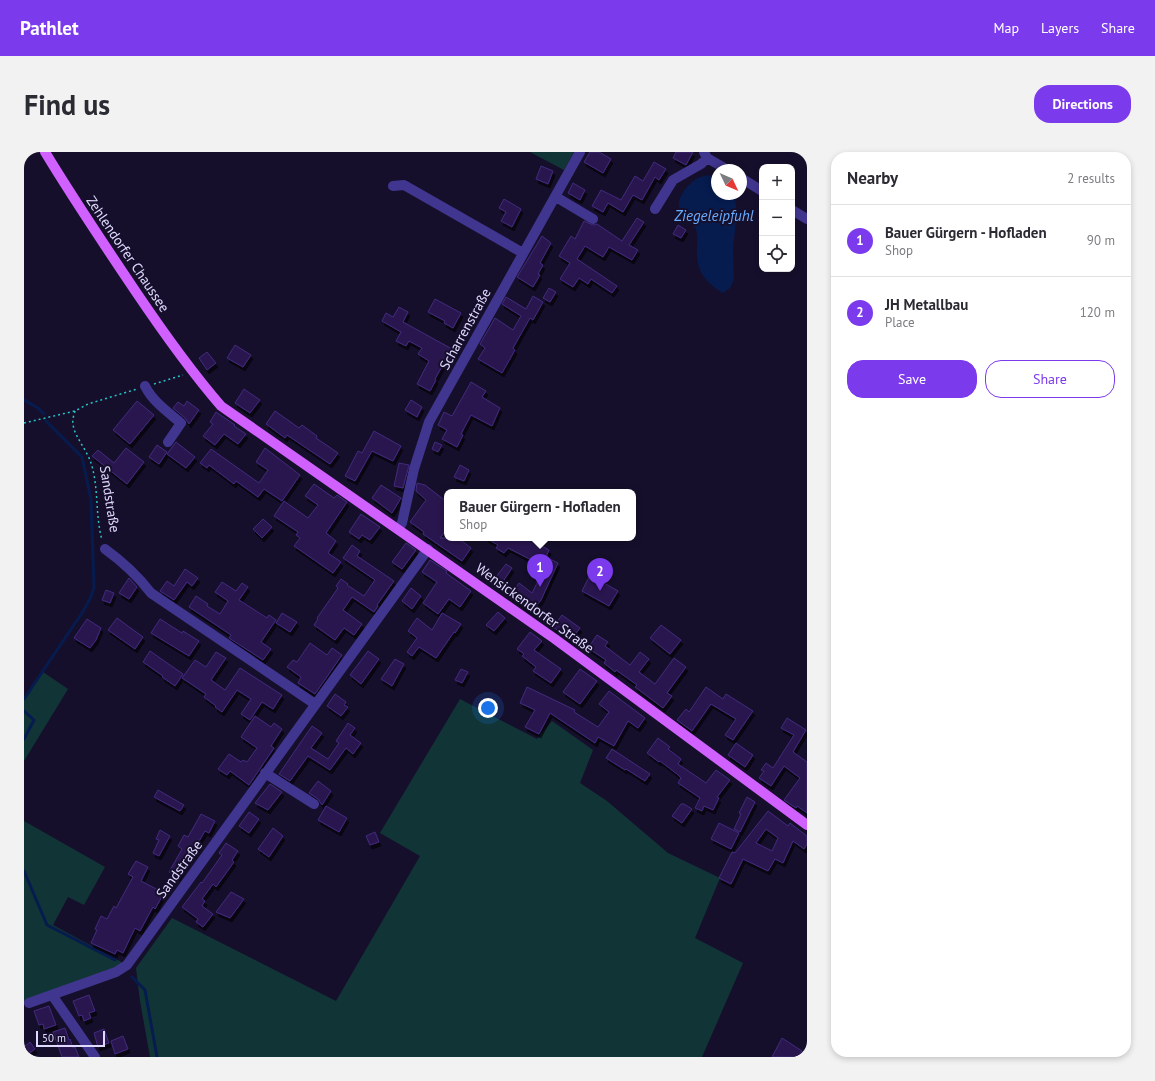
<!DOCTYPE html>
<html lang="en">
<head>
<meta charset="utf-8">
<style>
	:root { --surface:#fff; --page:#f2f2f3; --text:#2b2b33; --muted:#7c7c81; --line:#e1e1e2; --accent:#7c3aed }
	body { margin:0; font-family:"PT Sans",sans-serif; background:var(--page); color:var(--text) }
	.controls { position:absolute; right:12px; top:12px; display:grid; overflow:hidden; border-radius:8px; box-shadow:0 2px 6px #0003 }
	.controls button { width:36px; height:36px; display:grid; place-items:center; padding:0; border:0; border-bottom:1px solid var(--line); background:var(--surface); color:var(--text); font:20px sans-serif }
	.compass { position:absolute; left:687px; top:12px; width:36px; height:36px; border-radius:50%; background:var(--surface); box-shadow:0 2px 6px #0003; rotate:134deg }
	.scale { position:absolute; left:12px; bottom:10px; width:69px; box-sizing:border-box; padding-left:4px; border:2px solid #e1daff; border-top:0; font-size:11px; line-height:14px; white-space:nowrap; color:#e1daff; -webkit-text-stroke:3px #160f2c; paint-order:stroke }
	.you { position:absolute; left:464px; top:556px; width:14px; height:14px; margin:-10px; border:3px solid #fff; border-radius:50%; background:#1a73e8; box-shadow:0 0 0 6px #1a73e833 }
	.badge { display:grid; place-items:center; width:26px; height:26px; border-radius:50%; background:var(--accent); color:#fff; font-size:13px; font-weight:700 }
	.pin { position:absolute; translate:-50% -33px; filter:drop-shadow(0 1px 2px #0008) }
	.pin::after { content:''; position:absolute; top:21px; width:14px; height:12px; background:inherit; clip-path:polygon(0 0,100% 0,50% 100%) }
	.popup { position:absolute; left:420px; top:337px; width:192px; height:52px; box-sizing:border-box; display:grid; place-content:center; border-radius:8px; background:var(--surface); filter:drop-shadow(0 1px 3px #0005); font-size:13px; white-space:nowrap; color:var(--muted) }
	.popup b { font-size:15px; color:var(--text) }
	.popup::after { content:''; position:absolute; left:50%; top:100%; margin-left:-8px; border:8px solid transparent; border-top-color:var(--surface) }
	.list { margin:0; padding:0; list-style:none }
	h2 { display:flex; justify-content:space-between; align-items:center; height:52px; margin:0; padding:0 16px; font-size:17px }
	h2 small { font-size:13px; font-weight:400; color:var(--muted) }
	.list li { display:grid; grid-template-columns:26px 1fr auto; gap:12px; align-items:center; box-sizing:border-box; height:72px; padding:0 16px; border-top:1px solid var(--line) }
	.list b { display:block; font-size:15px; white-space:nowrap }
	.list p { margin:0; font-size:13px; white-space:nowrap; color:var(--muted) }
	.list em { font-size:13px; font-style:normal; color:var(--muted) }
	.actions { display:flex; gap:8px; padding:12px 16px }
	.actions a { flex:1; padding:9px 0; border:1px solid var(--accent); border-radius:16px; text-align:center; font-size:14px; color:var(--accent) }
	.actions .main { background:var(--accent); color:#fff }
	.icon { flex:none; width:22px; height:22px; fill:none; stroke:currentColor; stroke-width:2; stroke-linecap:round; stroke-linejoin:round }
	.map { position:relative; flex:none; width:783px; height:905px; overflow:hidden; border-radius:16px }
	header { display:flex; align-items:center; gap:24px; box-sizing:border-box; height:56px; padding:0 20px; background:var(--accent); color:#fff }
	header strong { font-size:19px }
	nav { display:flex; gap:22px; margin-inline-start:auto; font-size:14px }
	.intro { display:flex; align-items:center; justify-content:space-between; box-sizing:border-box; height:96px; padding:0 24px }
	h1 { margin:0; font-size:28px }
	.button { padding:10px 18px; border-radius:16px; background:var(--accent); color:#fff; font-size:14px; font-weight:700 }
	main { display:flex; gap:24px; padding:0 24px }
	aside { flex:1; background:var(--surface); border-radius:16px; box-shadow:0 2px 6px #0003 }
	.map>svg:first-child { display:block }
	.green { fill:#113537 }
	.water { fill:#061b4e }
	.lines { fill:none; stroke-linecap:round; stroke-linejoin:round }
	.stream { stroke:#061b4e; stroke-width:3 }
	.building { fill:#29194f; stroke:#412a7d; fill-rule:evenodd; filter:url(#shadow) }
	.path { stroke:#26c4c7; stroke-width:1.5; stroke-dasharray:2 3; stroke-linecap:butt }
	.minor { stroke:#41368f; stroke-width:10 }
	.major { stroke:#d161ff; stroke-width:10 }
	.labels { text-anchor:middle; stroke-width:4; stroke-linejoin:round; paint-order:stroke }
	.street-label { font-size:14px; fill:#e1daff; stroke:#160f2c }
	.water-label { font-size:15px; font-style:italic; fill:#68adff; stroke:#160f2c }
</style>
</head>
<body>
<header>
<strong>Pathlet</strong>
<nav><a>Map</a><a>Layers</a><a>Share</a></nav>
</header>
<div class="intro"><h1>Find us</h1><a class="button">Directions</a></div>
<main>
<div class="map">
<svg width="783" height="905" viewBox="0 0 783 905">
	<defs>
		<filter id="shadow"><feDropShadow dx="2" dy="4" stdDeviation="0" flood-color="#0009"/></filter>
	</defs>
	<rect width="100%" height="100%" fill="#160f2c"/>
	<path class="green" d="M 506,0 L 550,0 L 540,18 Z
		M 19,520 L 44,537 L 0,609 L 0,547 Z
		M 436,547 L 513,587 L 528,569 L 569,598 L 556,631 L 583,649 L 644,701 L 696,726 L 671,786 L 719,811 L 678,905 L 126,905 L 116,849 L 112,816 L 148,766 L 312,849 L 396,704 L 356,681 Z
		M 0,669 L 81,715 L 60,753 L 44,745 L 29,773 L 103,813 L 0,853 Z"/>
	<path class="water" d="M 684,23 L 693,26 L 693,42 L 707,42 L 711,47 L 713,61 L 709,96 L 710,128 L 706,136 L 699,141 C 682,131 672,119 673,99 C 673,92 674,84 672,77 C 669,69 660,65 656,58 C 651,47 663,33 672,27 C 675,25 680,24 684,23 Z"/>
	<g class="lines">
		<path class="stream" d="M 0,248 L 14,256 L 20,262
			M 0,547 L 58,461 L 66,447 L 70,435 L 67,347 L 58,305 L 22,269
			M 0,559 L 10,568 L 0,587
			M 0,719 L 23,773 L 91,808
			M 108,825 L 121,838 L 133,905"/>
	</g>
	<path class="building" d="M 566,0 L 575,0 L 587,7 L 579,21 L 560,10 Z
		M 652,0 L 669,0 L 662,13 L 649,6 Z
		M 630,10 L 642,17 L 635,28 L 631,25 L 618,48 L 609,43 L 599,60 L 584,51 L 579,60 L 568,54 L 577,38 L 597,48 L 611,24 L 619,29 Z
		M 517,14 L 529,19 L 524,32 L 512,27 Z
		M 549,31 L 561,38 L 556,48 L 544,41 Z
		M 480,47 L 497,57 L 488,75 L 477,69 L 482,60 L 475,56 Z
		M 613,66 L 620,70 L 605,93 L 614,98 L 608,108 L 585,95 L 579,105 L 561,94 L 553,107 L 593,134 L 588,141 L 567,127 L 564,132 L 555,126 L 549,135 L 536,127 L 546,111 L 535,104 L 547,84 L 551,87 L 560,69 L 569,73 L 573,72 L 598,89 Z
		M 654,73 L 662,78 L 657,86 L 649,82 Z
		M 518,84 L 527,91 L 516,111 L 519,113 L 514,122 L 516,123 L 509,135 L 493,125 Z
		M 525,136 L 532,140 L 526,150 L 519,146 Z
		M 509,144 L 519,150 L 509,168 L 506,166 L 489,196 L 491,198 L 478,221 L 454,207 L 461,196 L 456,192 L 471,166 L 489,178 L 497,164 L 478,152 L 482,145 L 502,157 Z
		M 411,147 L 437,161 L 429,176 L 420,171 L 421,169 L 404,160 Z
		M 375,155 L 384,160 L 379,170 L 428,197 L 425,202 L 428,204 L 423,212 L 420,211 L 411,227 L 412,228 L 406,239 L 393,232 L 405,209 L 394,202 L 398,196 L 385,189 L 382,194 L 372,189 L 377,180 L 358,169 L 362,161 L 369,165 Z
		M 211,193 L 227,203 L 219,215 L 203,206 Z
		M 183,200 L 192,211 L 183,218 L 175,206 Z
		M 447,230 L 462,239 L 458,245 L 476,256 L 468,274 L 447,263 L 437,282 L 439,283 L 433,295 L 418,287 L 423,278 L 414,273 L 420,260 L 428,264 Z
		M 220,237 L 236,248 L 226,261 L 211,251 Z
		M 387,248 L 398,255 L 393,265 L 381,258 Z
		M 113,249 L 130,263 L 106,292 L 89,278 Z
		M 163,249 L 175,258 L 165,272 L 161,266 L 149,256 L 154,250 L 160,254 Z
		M 251,259 L 275,276 L 278,273 L 293,284 L 292,286 L 314,301 L 306,312 L 263,283 L 261,286 L 242,272 Z
		M 192,260 L 211,273 L 210,274 L 222,282 L 214,292 L 200,282 L 191,293 L 179,284 L 189,272 L 186,270 Z
		M 350,279 L 377,294 L 369,309 L 348,299 L 331,329 L 321,324 L 334,299 L 338,301 Z
		M 152,290 L 171,305 L 162,316 L 143,302 Z
		M 411,290 L 418,293 L 414,300 L 408,297 Z
		M 133,293 L 143,300 L 135,312 L 125,305 Z
		M 102,296 L 120,310 L 103,332 L 68,304 L 74,298 L 90,311 Z
		M 241,296 L 276,323 L 258,349 L 240,337 L 234,345 L 212,329 L 210,332 L 185,313 L 183,316 L 176,311 L 187,297 L 235,331 L 244,318 L 232,310 Z
		M 375,311 L 385,313 L 379,336 L 370,334 Z
		M 436,313 L 445,318 L 440,329 L 430,325 Z
		M 393,331 L 401,333 L 423,350 L 423,377 L 416,386 L 434,386 L 447,396 L 438,409 L 399,382 L 400,380 L 386,370 L 402,348 L 392,339 Z
		M 290,332 L 310,346 L 313,343 L 323,350 L 302,381 L 312,389 L 304,401 L 317,410 L 309,421 L 270,394 L 276,386 L 272,383 L 274,380 L 250,364 L 260,349 L 284,366 L 294,353 L 281,344 Z
		M 357,333 L 377,346 L 368,361 L 348,346 Z
		M 337,362 L 356,375 L 346,388 L 338,383 L 335,387 L 325,380 Z
		M 239,367 L 248,375 L 238,386 L 229,377 Z
		M 462,386 L 503,386 L 525,398 L 522,405 L 534,411 L 517,448 L 508,460 L 486,444 L 495,431 L 508,441 L 521,415 L 484,396 L 480,401 L 472,396 L 474,393 Z
		M 382,391 L 392,398 L 378,417 L 368,410 Z
		M 328,393 L 336,399 L 333,404 L 370,429 L 353,453 L 354,454 L 350,460 L 328,445 L 319,458 L 338,472 L 330,483 L 320,476 L 311,488 L 290,473 L 294,467 L 293,466 L 314,436 L 312,434 L 317,427 L 324,432 L 323,433 L 340,444 L 351,428 L 319,406 Z
		M 406,408 L 423,419 L 422,421 L 447,439 L 436,455 L 425,447 L 414,462 L 399,451 L 413,430 L 398,420 Z
		M 482,412 L 488,416 L 478,431 L 471,426 Z
		M 161,417 L 174,426 L 168,434 L 163,430 L 150,448 L 136,439 L 143,429 L 150,434 Z
		M 566,423 L 594,439 L 585,454 L 558,439 Z
		M 105,426 L 113,435 L 105,447 L 95,441 Z
		M 198,430 L 212,439 L 218,431 L 224,435 L 215,448 L 243,466 L 245,463 L 252,468 L 237,490 L 247,497 L 239,508 L 205,486 L 207,483 L 165,455 L 172,444 L 184,452 L 183,454 L 196,462 L 204,449 L 191,440 Z
		M 387,436 L 397,444 L 388,457 L 378,449 Z
		M 82,438 L 90,441 L 86,451 L 78,448 Z
		M 474,460 L 481,466 L 470,479 L 462,473 Z
		M 258,461 L 273,470 L 266,480 L 252,471 Z
		M 418,461 L 437,472 L 431,481 L 430,480 L 412,506 L 395,495 L 388,504 L 383,500 L 393,486 L 384,479 L 393,466 L 408,478 Z
		M 538,463 L 556,476 L 547,488 L 529,475 Z
		M 93,466 L 119,485 L 111,497 L 84,478 Z
		M 63,467 L 77,476 L 72,488 L 66,496 L 50,486 Z
		M 136,467 L 158,481 L 159,479 L 175,489 L 165,504 L 127,481 Z
		M 637,473 L 657,488 L 646,502 L 626,486 Z
		M 506,480 L 518,489 L 510,498 L 537,517 L 527,531 L 509,519 L 512,515 L 498,504 L 500,502 L 493,497 Z
		M 573,483 L 584,490 L 581,494 L 606,513 L 616,500 L 625,507 L 615,520 L 631,532 L 650,506 L 662,515 L 643,541 L 648,544 L 639,556 L 611,535 L 613,533 L 592,518 L 591,520 L 580,511 L 582,508 L 564,496 Z
		M 286,491 L 303,503 L 308,496 L 318,503 L 291,542 L 274,531 L 277,525 L 263,515 L 269,508 L 273,510 Z
		M 126,499 L 159,522 L 151,534 L 138,525 L 139,524 L 119,510 Z
		M 344,499 L 355,507 L 337,532 L 326,523 Z
		M 192,500 L 202,506 L 187,528 L 201,538 L 216,516 L 258,543 L 249,557 L 238,550 L 226,568 L 217,562 L 227,547 L 213,538 L 198,560 L 191,555 L 192,554 L 180,545 L 182,542 L 158,526 L 171,508 L 182,515 Z
		M 371,507 L 380,512 L 368,534 L 357,527 Z
		M 437,517 L 444,520 L 438,531 L 431,528 Z
		M 556,517 L 573,529 L 556,552 L 539,540 Z
		M 503,535 L 551,558 L 550,560 L 574,575 L 585,560 L 575,552 L 585,539 L 621,566 L 614,576 L 604,569 L 590,594 L 574,585 L 571,591 L 526,561 L 515,582 L 501,575 L 511,558 L 496,551 Z
		M 682,535 L 699,547 L 702,542 L 729,559 L 709,588 L 701,583 L 712,567 L 687,552 L 668,579 L 653,568 L 662,557 L 665,560 Z
		M 311,542 L 322,550 L 320,553 L 324,555 L 317,564 L 303,554 Z
		M 231,564 L 247,575 L 250,571 L 258,577 L 247,594 L 250,596 L 225,633 L 206,619 L 203,623 L 194,617 L 205,602 L 217,610 L 219,608 L 223,610 L 233,596 L 217,585 Z
		M 763,566 L 782,578 L 769,600 L 783,610 L 783,661 L 773,654 L 772,656 L 760,648 L 776,626 L 760,614 L 747,634 L 735,626 L 740,619 L 737,618 L 742,611 L 749,616 L 770,583 L 757,576 Z
		M 324,571 L 331,576 L 326,583 L 337,591 L 329,602 L 322,596 L 306,618 L 284,604 L 266,629 L 255,622 L 288,574 L 298,581 L 287,596 L 304,607 L 315,591 L 312,589 Z
		M 634,586 L 646,595 L 644,597 L 657,607 L 654,612 L 682,631 L 692,618 L 706,628 L 693,645 L 695,646 L 689,658 L 680,654 L 678,659 L 671,656 L 676,646 L 654,631 L 657,626 L 653,622 L 636,609 L 635,610 L 623,601 Z
		M 712,591 L 729,603 L 721,615 L 704,603 Z
		M 588,597 L 626,622 L 621,629 L 602,617 L 601,618 L 582,606 Z
		M 294,629 L 307,639 L 298,653 L 294,647 L 285,641 Z
		M 246,632 L 258,640 L 244,658 L 231,651 Z
		M 134,638 L 160,653 L 156,659 L 130,645 Z
		M 723,645 L 731,650 L 716,680 L 710,677 L 717,662 L 715,661 Z
		M 657,652 L 660,652 L 668,657 L 658,671 L 648,664 Z
		M 302,654 L 323,666 L 315,680 L 294,668 Z
		M 744,659 L 764,674 L 766,671 L 783,684 L 783,692 L 780,697 L 769,689 L 759,711 L 751,707 L 744,719 L 719,707 L 707,732 L 695,726 L 708,700 L 711,701 ZM 742,677 L 754,686 L 748,699 L 732,691 Z
		M 225,660 L 235,667 L 225,681 L 215,674 Z
		M 177,662 L 191,669 L 185,681 L 181,679 L 174,691 L 176,692 L 169,703 L 167,702 L 154,725 L 145,720 L 158,697 L 154,694 L 160,683 L 164,685 Z
		M 695,671 L 715,681 L 707,697 L 687,687 Z
		M 249,676 L 259,684 L 245,705 L 234,697 Z
		M 136,678 L 146,684 L 135,704 L 129,701 L 135,688 L 132,687 Z
		M 351,680 L 355,690 L 346,693 L 342,684 Z
		M 202,691 L 214,699 L 208,708 L 210,710 L 192,735 L 189,732 L 178,747 L 181,749 L 178,754 L 189,762 L 179,775 L 172,770 L 174,767 L 158,755 L 177,730 L 178,731 L 198,703 L 195,701 Z
		M 112,709 L 124,715 L 117,729 L 140,741 L 131,757 L 129,755 L 116,779 L 111,776 L 99,801 L 93,798 L 91,802 L 67,791 L 73,778 L 71,777 L 77,764 L 83,767 L 90,754 L 92,756 L 109,725 L 104,722 Z
		M 207,740 L 220,747 L 206,766 L 192,760 Z
		M 65,843 L 71,859 L 65,861 L 67,866 L 60,869 L 58,863 L 55,864 L 49,849 Z
		M 25,854 L 32,873 L 20,877 L 19,872 L 15,873 L 10,859 Z
		M 41,876 L 45,888 L 46,887 L 49,896 L 51,895 L 55,905 L 38,905 L 29,880 Z
		M 80,877 L 85,891 L 74,895 L 70,881 Z
		M 99,884 L 104,897 L 91,902 L 87,889 Z
		M 758,886 L 778,899 L 774,905 L 748,905 Z
		M 6,890 L 11,897 L 3,903 L 0,898 L 0,895 Z"/>
	<g class="lines">
		<path class="path" d="M 130,232 L 159,223
			M 51,259 C 50,263 48,268 49,272 C 50,284 63,298 67,311 C 75,336 71,363 78,388
			M 0,271 L 51,259 L 64,252 L 113,237"/>
		<path class="minor" d="M 680,0 L 683,6 L 704,18
			M 717,26 L 738,39
			M 369,34 L 380,33 L 499,101
			M 532,45 L 569,67
			M 631,57 L 649,28 L 677,12 L 683,6
			M 768,58 L 783,67
			M 121,234 C 129,250 144,260 157,271 L 144,290
			M 374,377 L 378,371 L 390,317 L 405,270 L 556,0
			M 81,397 C 99,410 114,424 127,441 L 291,552
			M 241,621 L 290,652
			M 28,843 L 71,905
			M 5,851 L 92,820 L 103,813 L 404,397"/>
		<path class="major" d="M 21,0 C 50,48 81,94 112,140 C 139,180 165,217 197,254 L 531,487 L 783,673"/>
	</g>
	<g class="labels">
		<g class="street-label">
			<text transform="translate(104 102) rotate(56)" y="5">Zehlendorfer Chaussee</text>
			<text transform="translate(441 177) rotate(-61)" y="5">Scharrenstraße</text>
			<text transform="translate(86 347) rotate(81)" y="5">Sandstraße</text>
			<text transform="translate(511 456) rotate(36)" y="5">Wensickendorfer Straße</text>
			<text transform="translate(155 717) rotate(-54)" y="5">Sandstraße</text>
		</g>
		<g class="water-label">
			<text x="690" y="69">Ziegeleipfuhl</text>
		</g>
	</g>
</svg>
<div class="controls">
<button>+</button>
<button>−</button>
<button><svg class="icon" aria-label="locate" viewBox="0 0 24 24"><circle cx="12" cy="12" r="6"/><path d="M12 2v4M12 18v4M2 12h4M18 12h4"/></svg></button>
</div>
<svg class="compass" viewBox="-18 -18 36 36"><path d="M0-13l5 13h-10z" fill="#e53935"/><path d="M0 13l5-13h-10z" fill="#7c7c81"/></svg>
<div class="scale">50 m</div>
<div class="you"></div>
<div class="pin badge" style="left:516px;top:435px">1</div>
<div class="popup"><b>Bauer Gürgern - Hofladen</b>Shop</div>
<div class="pin badge" style="left:576px;top:439px">2</div>
</div>
<aside>
<h2>Nearby<small>2 results</small></h2>
<ul class="list">
<li><span class="badge">1</span><div><b>Bauer Gürgern - Hofladen</b><p>Shop</p></div><em>90 m</em></li>
<li><span class="badge">2</span><div><b>JH Metallbau</b><p>Place</p></div><em>120 m</em></li>
</ul>
<div class="actions"><a class="main">Save</a><a>Share</a></div>
</aside>
</main>
</body>
</html>
